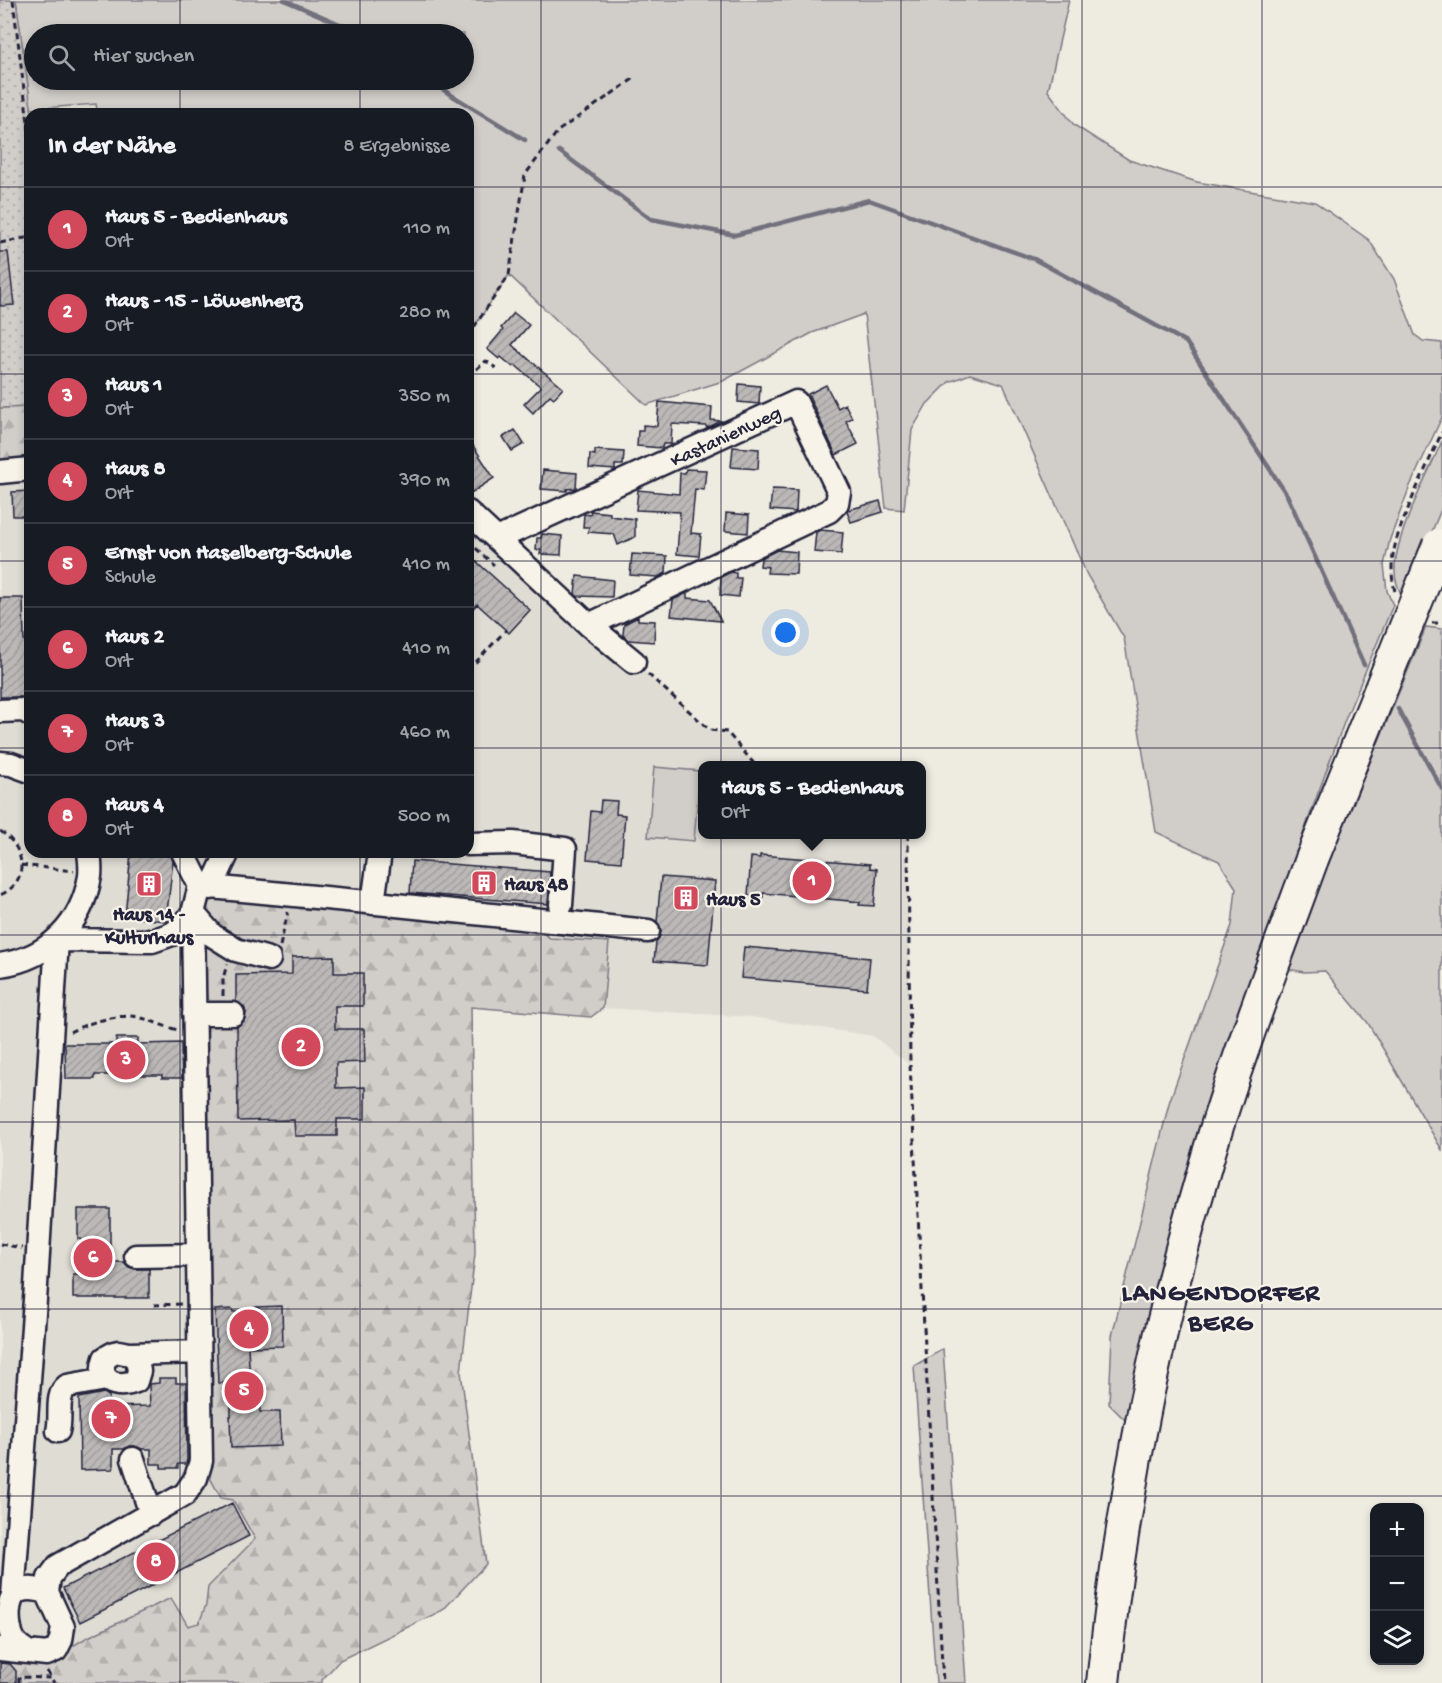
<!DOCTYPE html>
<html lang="de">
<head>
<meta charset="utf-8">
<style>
	:root { --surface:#171b24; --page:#242831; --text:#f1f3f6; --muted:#9ea1a6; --line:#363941; --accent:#d1495b }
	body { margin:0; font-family:"Gochi Hand",sans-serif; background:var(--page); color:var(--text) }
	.controls { position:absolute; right:18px; bottom:18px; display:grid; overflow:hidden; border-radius:12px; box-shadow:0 3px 9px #0003 }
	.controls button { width:54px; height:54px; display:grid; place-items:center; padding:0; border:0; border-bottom:2px solid var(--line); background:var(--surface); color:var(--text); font:30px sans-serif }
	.you { position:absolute; left:786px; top:633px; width:21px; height:21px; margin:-15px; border:4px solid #fff; border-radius:50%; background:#1a73e8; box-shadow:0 0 0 9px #1a73e833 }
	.badge { display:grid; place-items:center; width:39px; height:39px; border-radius:50%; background:var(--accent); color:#fff; font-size:20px; font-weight:700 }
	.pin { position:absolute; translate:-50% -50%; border:3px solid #fff; box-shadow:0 2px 6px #0006 }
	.popup { position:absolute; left:698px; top:761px; width:228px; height:78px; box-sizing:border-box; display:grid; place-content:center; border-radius:12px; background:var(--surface); filter:drop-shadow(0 2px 4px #0005); font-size:20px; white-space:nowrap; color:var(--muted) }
	.popup b { font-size:22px; color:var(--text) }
	.popup::after { content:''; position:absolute; left:50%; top:100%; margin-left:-12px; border:12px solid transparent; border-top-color:var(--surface) }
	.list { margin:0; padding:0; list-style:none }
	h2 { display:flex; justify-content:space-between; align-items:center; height:78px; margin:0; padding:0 24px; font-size:26px }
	h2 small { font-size:20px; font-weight:400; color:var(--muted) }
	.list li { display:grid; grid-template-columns:39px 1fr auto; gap:18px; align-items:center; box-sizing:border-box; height:84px; padding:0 24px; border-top:2px solid var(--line) }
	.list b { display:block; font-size:22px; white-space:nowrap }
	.list p { margin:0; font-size:20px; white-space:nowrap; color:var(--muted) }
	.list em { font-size:20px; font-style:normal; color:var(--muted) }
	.icon { flex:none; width:33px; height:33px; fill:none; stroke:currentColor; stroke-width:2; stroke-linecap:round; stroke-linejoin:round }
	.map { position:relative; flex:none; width:1442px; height:1683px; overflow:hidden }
	.search { position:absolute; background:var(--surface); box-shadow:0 3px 9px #0003; left:24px; top:24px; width:450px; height:66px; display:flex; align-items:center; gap:15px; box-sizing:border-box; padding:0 21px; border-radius:33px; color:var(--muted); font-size:22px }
	.panel { position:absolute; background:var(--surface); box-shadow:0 3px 9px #0003; left:24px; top:108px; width:450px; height:750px; border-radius:18px }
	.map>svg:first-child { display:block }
	.built { fill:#dfdcd4 }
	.grass { fill:#d1cdc9; stroke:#7a7882; stroke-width:1.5; fill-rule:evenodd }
	.forest { fill:url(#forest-firs); stroke:#7a7882; stroke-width:1.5 }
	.garden { fill:url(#garden-dots); stroke:#7a7882; stroke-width:1.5 }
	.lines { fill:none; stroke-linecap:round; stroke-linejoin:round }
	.stream { stroke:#716f7b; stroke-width:4.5 }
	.building { fill:url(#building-hatch); stroke:#22223b; stroke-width:1.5 }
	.minor-casing { stroke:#22223b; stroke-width:27 }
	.highway-casing { stroke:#22223b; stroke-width:36 }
	.path { stroke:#22223b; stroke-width:3; stroke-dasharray:6 4.5; stroke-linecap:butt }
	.minor { stroke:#f7f3e8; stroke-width:22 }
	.highway { stroke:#f7f3e8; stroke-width:32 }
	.highway-bridge-casing { stroke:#22223b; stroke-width:36; stroke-linecap:butt }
	.highway-bridge { stroke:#f7f3e8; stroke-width:32 }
	.grid { fill:none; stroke:#22223b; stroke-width:1.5; stroke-opacity:0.55 }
	.labels { text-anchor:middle; stroke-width:4.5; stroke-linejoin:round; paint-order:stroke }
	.street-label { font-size:20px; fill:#22223b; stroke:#f7f3e8 }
	.poi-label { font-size:20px; font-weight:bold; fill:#22223b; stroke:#f7f3e8; text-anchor:start }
	.district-label { font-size:26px; font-weight:bold; letter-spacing:1.5px; fill:#22223b; stroke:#f7f3e8 }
</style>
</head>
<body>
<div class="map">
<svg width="1442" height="1683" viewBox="0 0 1442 1683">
	<defs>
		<pattern id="forest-firs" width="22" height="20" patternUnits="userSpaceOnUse" patternTransform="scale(1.5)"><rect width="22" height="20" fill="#d1cdc9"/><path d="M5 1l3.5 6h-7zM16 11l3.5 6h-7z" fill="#b3b0ae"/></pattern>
		<pattern id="garden-dots" width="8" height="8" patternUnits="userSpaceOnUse" patternTransform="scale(1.5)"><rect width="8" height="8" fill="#d1cdc9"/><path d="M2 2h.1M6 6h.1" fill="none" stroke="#b3b0ae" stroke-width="1.8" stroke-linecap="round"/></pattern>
		<pattern id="building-hatch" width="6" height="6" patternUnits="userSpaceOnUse" patternTransform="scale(1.5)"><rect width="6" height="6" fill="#bbb8b7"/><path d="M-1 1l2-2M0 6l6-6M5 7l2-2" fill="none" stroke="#a09e9e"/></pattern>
	</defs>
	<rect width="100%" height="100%" fill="#eeebe1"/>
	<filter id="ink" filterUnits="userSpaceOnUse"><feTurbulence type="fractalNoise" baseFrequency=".0167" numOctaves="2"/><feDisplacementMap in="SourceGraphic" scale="12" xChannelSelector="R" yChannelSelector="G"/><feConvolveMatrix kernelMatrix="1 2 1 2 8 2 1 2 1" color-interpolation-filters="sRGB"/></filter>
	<g filter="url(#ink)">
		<path class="built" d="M 96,104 L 98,114 L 32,114 L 31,109 Z
			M 30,469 L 30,852 L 468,852 L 468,512 L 710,730 L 727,732 L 756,765 L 702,766 L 702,834 L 908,835 L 910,1065 L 873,1036 L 752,1017 L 603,1008 L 591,1017 L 471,1006 L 475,1254 L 461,1372 L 486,1564 L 443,1610 L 340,1660 L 322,1680 L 322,1683 L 0,1683 L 0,472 Z"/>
		<path class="grass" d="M 16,0 L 1069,0 L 1048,91 L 1074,125 L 1129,160 L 1197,182 L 1315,202 L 1369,240 L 1394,279 L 1415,335 L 1423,341 L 1442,343 L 1442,417 L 1410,486 L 1390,539 L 1384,565 L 1387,591 L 1393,605 L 1345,720 L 1303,834 L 1272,934 L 1131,1426 L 1109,1404 L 1112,1336 L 1169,1103 L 1232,925 L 1236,888 L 1219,861 L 1156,832 L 1124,638 L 1087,575 L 1003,384 L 970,374 L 949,382 L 927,404 L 912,430 L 904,510 L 886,508 L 864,314 L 812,333 L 723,381 L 646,405 L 509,275 L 468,336 L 468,114 L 98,114 L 96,104 L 31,109 ZM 34,34 L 464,34 L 464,80 L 34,80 Z
			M 1442,441 L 1442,507 L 1404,599 C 1399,591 1395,581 1395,572 C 1393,539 1428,474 1442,441 Z
			M 1426,627 L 1442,629 L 1442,1150 L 1368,1023 L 1325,971 L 1304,972 L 1287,969 L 1323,876 Z
			M 654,767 L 700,771 L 694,841 L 648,837 Z
			M 943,1349 L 966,1683 L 936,1683 L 914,1366 Z"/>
		<path class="forest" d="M 30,407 L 30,469 L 0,472 L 0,408 Z
			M 200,886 L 532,927 L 550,938 L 609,942 L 603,1008 L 591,1017 L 471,1007 L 475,1254 L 461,1372 L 486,1564 L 443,1610 L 340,1660 L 322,1680 L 322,1683 L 0,1683 L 0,1653 L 66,1650 L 86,1638 L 171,1598 L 188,1626 L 199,1623 L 206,1605 L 208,1587 L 255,1539 L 233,1500 L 221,1498 L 201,1461 Z"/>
		<path class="garden" d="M 0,0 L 16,0 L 32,114 L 30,114 L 30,407 L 0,408 Z"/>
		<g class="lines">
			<path class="stream" d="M 284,0 L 363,34
				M 429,80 L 448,93 L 525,140
				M 559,151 L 651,219 L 735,235 L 869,200 L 1034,259 L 1186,342 L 1287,495 L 1364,665
				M 1398,709 L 1442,789"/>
		</g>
		<path class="building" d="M 0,252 L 8,252 L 14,305 L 0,306 Z
			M 514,313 L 529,325 L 512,345 L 563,388 L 554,398 L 550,395 L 533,413 L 524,404 L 541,387 L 515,365 L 513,367 L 501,357 L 499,359 L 487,349 L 503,330 L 501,328 Z
			M 739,384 L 760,386 L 759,404 L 738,402 Z
			M 826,385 L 838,408 L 845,404 L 852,418 L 846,421 L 858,444 L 836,455 L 808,394 Z
			M 659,402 L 712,407 L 711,420 L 721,421 L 707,428 L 706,426 L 672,424 L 671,444 L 663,444 L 662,448 L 637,446 L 638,431 L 643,431 L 643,425 L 657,426 Z
			M 515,430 L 524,444 L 512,451 L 503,437 Z
			M 468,438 L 494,478 L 468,495 Z
			M 733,447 L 759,449 L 758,469 L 731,467 Z
			M 595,450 L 624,452 L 623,465 L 615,465 L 615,470 L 589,468 L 590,454 L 595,455 Z
			M 686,469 L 706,470 L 704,490 L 695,489 L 691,533 L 701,534 L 699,556 L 677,554 L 680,512 L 636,510 L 638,490 L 679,494 L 680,473 L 685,473 Z
			M 543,470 L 577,473 L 576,488 L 567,489 L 567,491 L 541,489 Z
			M 772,489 L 797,490 L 796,512 L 770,510 Z
			M 30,491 L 30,516 L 13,516 L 12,492 Z
			M 880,501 L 883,512 L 851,522 L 847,512 L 848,510 Z
			M 591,511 L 610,513 L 610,516 L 635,519 L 635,537 L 618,545 L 614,534 L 588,532 L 589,527 L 583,527 L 584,514 L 590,515 Z
			M 726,513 L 749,515 L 748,533 L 725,531 Z
			M 820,530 L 843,532 L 841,554 L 814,552 L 816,532 Z
			M 542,534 L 562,536 L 561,555 L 540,554 L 541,550 L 536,550 L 537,538 L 541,538 Z
			M 777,550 L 797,552 L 796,574 L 767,573 L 768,567 L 760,566 L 761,558 Z
			M 468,554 L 530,610 L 509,633 L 477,604 L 468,614 Z
			M 632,554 L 667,556 L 666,573 L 658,577 L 630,575 Z
			M 731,572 L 736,573 L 736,578 L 741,578 L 739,597 L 720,595 L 721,577 Z
			M 577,576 L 613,580 L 612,597 L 577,596 L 575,594 Z
			M 687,593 L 687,598 L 710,600 L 721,621 L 671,616 L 673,600 Z
			M 0,598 L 23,598 L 24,640 L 30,640 L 30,698 L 23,697 L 0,697 Z
			M 638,617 L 638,620 L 655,621 L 654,642 L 628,640 L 623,635 L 624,624 Z
			M 601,800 L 617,801 L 616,814 L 625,815 L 621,862 L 587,859 L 591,811 L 600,812 Z
			M 131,852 L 170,852 L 173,861 L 166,921 L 125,917 Z
			M 760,855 L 870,864 L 870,868 L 877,869 L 874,906 L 859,905 L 860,902 L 807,897 L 763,893 L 763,897 L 748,895 L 751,857 L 760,858 Z
			M 412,861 L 550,872 L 548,904 L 410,893 Z
			M 661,877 L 715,881 L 708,965 L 654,961 L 656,942 L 659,938 L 661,932 L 660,926 L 657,922 Z
			M 744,947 L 870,958 L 867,989 L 741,978 Z
			M 334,956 L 334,973 L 363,973 L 363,1006 L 335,1006 L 335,1029 L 364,1029 L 365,1062 L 336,1063 L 336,1088 L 365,1087 L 365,1119 L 337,1119 L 337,1136 L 295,1136 L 294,1120 L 238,1121 L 237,1027 L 244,1021 L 246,1013 L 244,1007 L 236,1001 L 236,975 L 292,974 L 292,957 Z
			M 116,1038 L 138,1038 L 138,1044 L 181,1043 L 182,1078 L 162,1078 L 162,1075 L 95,1075 L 95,1079 L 66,1079 L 65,1044 L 116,1044 Z
			M 78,1209 L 110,1209 L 110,1262 L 124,1262 L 129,1267 L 136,1269 L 149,1269 L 149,1298 L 73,1298 L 73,1274 L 81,1274 L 81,1239 L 78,1239 Z
			M 282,1306 L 283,1346 L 248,1347 L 250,1382 L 259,1382 L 260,1412 L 280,1412 L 281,1446 L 231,1448 L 230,1416 L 231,1416 L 231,1383 L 218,1383 L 215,1310 L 232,1309 L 233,1312 L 256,1311 L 256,1307 Z
			M 159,1378 L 176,1378 L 176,1383 L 186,1383 L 187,1460 L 186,1464 L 178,1464 L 178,1468 L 161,1468 L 161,1464 L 151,1464 L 151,1449 L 142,1449 L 135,1446 L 129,1446 L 124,1449 L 113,1449 L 113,1469 L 80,1470 L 79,1398 L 104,1393 L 109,1396 L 109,1407 L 150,1406 L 149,1384 L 159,1383 Z
			M 232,1503 L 249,1536 L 80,1622 L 63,1588 Z
			M 0,1663 L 10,1664 L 16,1671 L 16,1683 L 0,1683 Z"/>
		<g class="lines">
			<defs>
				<path id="minor" d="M 0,472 L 30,469
					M 468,512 L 589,625 L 634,662
					M 497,539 L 796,402 L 839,492 L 837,503 L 829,511 L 589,625
					M 0,711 L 24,710 L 30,714
					M 0,763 L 11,764 L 30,771
					M 468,844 L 513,843 L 565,849 L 561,905
					M 200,886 L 357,901 L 648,931
					M 211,888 L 228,852
					M 373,903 L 380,852
					M 193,913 L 212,935 L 236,950 L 269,959
					M 0,965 C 49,958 82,924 90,876 C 91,868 90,860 89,852
					M 194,1014 L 233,1014
					M 136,1256 L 198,1255
					M 119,1352 L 130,1354 L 137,1359 L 139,1371 L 136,1381 C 117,1389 96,1382 105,1358 L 114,1353 Z
					M 130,1354 L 199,1352
					M 58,1431 C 62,1417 55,1395 67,1386 L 106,1379
					M 133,1459 L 151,1514
					M 47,1592 L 49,1578 L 58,1566 L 185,1494 L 196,1478 L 201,1461 L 193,913
					M 13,1596 L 36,1286 L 57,940 L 152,941 L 172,934 L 182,926 L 193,913 L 200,886 L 183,852
					M 0,1649 L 47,1654 L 56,1650 L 61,1640 L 63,1627 L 47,1592 C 37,1589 28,1587 19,1591 C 5,1597 7,1629 14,1640 C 17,1645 23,1649 28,1652"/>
				<path id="highway" d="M 1103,1683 C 1121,1507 1155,1333 1206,1163 C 1236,1060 1275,960 1312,859"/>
			</defs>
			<use href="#minor" class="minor-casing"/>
			<use href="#highway" class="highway-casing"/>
			<path class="path" d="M 13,0 L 30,139
				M 0,243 L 30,237
				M 468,336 L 509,275 L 525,175 L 558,131 L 636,77
				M 468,376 L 486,361 L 496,368
				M 468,541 L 494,565
				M 1395,591 C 1385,556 1402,524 1415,492 C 1424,472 1433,452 1442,432
				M 1432,623 L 1442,623
				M 468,656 L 475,663 L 506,630
				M 648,674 L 710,730 L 727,732 L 756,766
				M 0,831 C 25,846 31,882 0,895
				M 908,834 L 910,1065 L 943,1683
				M 21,865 L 74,871
				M 280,946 L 288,912
				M 223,996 L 223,979 L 227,964
				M 70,1032 C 86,1023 120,1013 138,1017 C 151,1020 164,1027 178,1030
				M 0,1244 L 22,1248
				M 154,1305 L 181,1304
				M 47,1671 L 54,1683
				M 19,1683 L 19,1677 L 51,1678"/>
			<use href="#minor" class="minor"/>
			<use href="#highway" class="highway"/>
			<defs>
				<path id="highway-bridge" d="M 1312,859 L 1439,545"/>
			</defs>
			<use href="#highway-bridge" class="highway-bridge-casing"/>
			<use href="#highway-bridge" class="highway-bridge"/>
		</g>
	</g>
	<path class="grid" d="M 180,0 L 180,34M 360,0 L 360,34M 541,0 L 541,1683M 721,0 L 721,1683M 901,0 L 901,1683M 1082,0 L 1082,1683M 1262,0 L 1262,1683M 180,80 L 180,114M 360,80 L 360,114M 0,187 L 30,187M 468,187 L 1442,187M 0,374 L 30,374M 468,374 L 1442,374M 0,561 L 30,561M 468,561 L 1442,561M 0,748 L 30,748M 468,748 L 1442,748M 180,852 L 180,1683M 360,852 L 360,1683M 0,935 L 1442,935M 0,1122 L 1442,1122M 0,1309 L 1442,1309M 0,1496 L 1442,1496"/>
	<defs>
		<symbol id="building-square" viewBox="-11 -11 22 22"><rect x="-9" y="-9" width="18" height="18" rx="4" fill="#d1495b" stroke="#f7f3e8"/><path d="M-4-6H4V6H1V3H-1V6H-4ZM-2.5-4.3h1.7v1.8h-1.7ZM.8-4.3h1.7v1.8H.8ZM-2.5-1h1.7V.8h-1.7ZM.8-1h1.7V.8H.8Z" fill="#fff"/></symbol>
	</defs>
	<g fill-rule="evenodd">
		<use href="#building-square" x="469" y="868" width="30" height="30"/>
		<use href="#building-square" x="134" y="869" width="30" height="30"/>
		<use href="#building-square" x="671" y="883" width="30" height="30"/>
	</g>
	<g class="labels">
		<g class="street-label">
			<text transform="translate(725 435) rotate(-25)" y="7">Kastanienweg</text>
		</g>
		<g class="poi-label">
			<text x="504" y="890">Haus 48</text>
			<text x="706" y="905">Haus 5</text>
			<text x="149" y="920" text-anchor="middle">Haus 14 -<tspan x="149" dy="23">Kulturhaus</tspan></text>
		</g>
		<g class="district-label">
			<text x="1221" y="1300">LANGENDORFER<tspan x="1221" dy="30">BERG</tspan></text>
		</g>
	</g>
</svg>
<div class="controls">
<button>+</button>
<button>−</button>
<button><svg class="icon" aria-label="layers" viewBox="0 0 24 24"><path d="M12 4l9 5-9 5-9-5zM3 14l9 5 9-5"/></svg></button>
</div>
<div class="you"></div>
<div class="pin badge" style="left:812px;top:881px">1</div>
<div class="popup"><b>Haus 5 - Bedienhaus</b>Ort</div>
<div class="pin badge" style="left:301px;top:1047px">2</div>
<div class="pin badge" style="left:126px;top:1060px">3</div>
<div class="pin badge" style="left:249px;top:1329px">4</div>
<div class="pin badge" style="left:244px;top:1391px">5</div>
<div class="pin badge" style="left:93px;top:1258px">6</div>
<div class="pin badge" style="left:111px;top:1419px">7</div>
<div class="pin badge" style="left:156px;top:1562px">8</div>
<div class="search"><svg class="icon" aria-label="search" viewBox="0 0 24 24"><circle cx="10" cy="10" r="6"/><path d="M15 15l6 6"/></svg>Hier suchen</div>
<section class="panel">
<h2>In der Nähe<small>8 Ergebnisse</small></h2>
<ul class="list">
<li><span class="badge">1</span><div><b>Haus 5 - Bedienhaus</b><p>Ort</p></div><em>110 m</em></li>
<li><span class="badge">2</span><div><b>Haus - 15 - Löwenherz</b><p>Ort</p></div><em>280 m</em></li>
<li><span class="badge">3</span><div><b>Haus 1</b><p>Ort</p></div><em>350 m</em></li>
<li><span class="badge">4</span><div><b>Haus 8</b><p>Ort</p></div><em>390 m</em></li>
<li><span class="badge">5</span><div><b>Ernst von Haselberg-Schule</b><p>Schule</p></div><em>410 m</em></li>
<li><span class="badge">6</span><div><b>Haus 2</b><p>Ort</p></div><em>410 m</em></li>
<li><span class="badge">7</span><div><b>Haus 3</b><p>Ort</p></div><em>460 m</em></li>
<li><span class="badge">8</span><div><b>Haus 4</b><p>Ort</p></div><em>500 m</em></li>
</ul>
</section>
</div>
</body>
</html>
